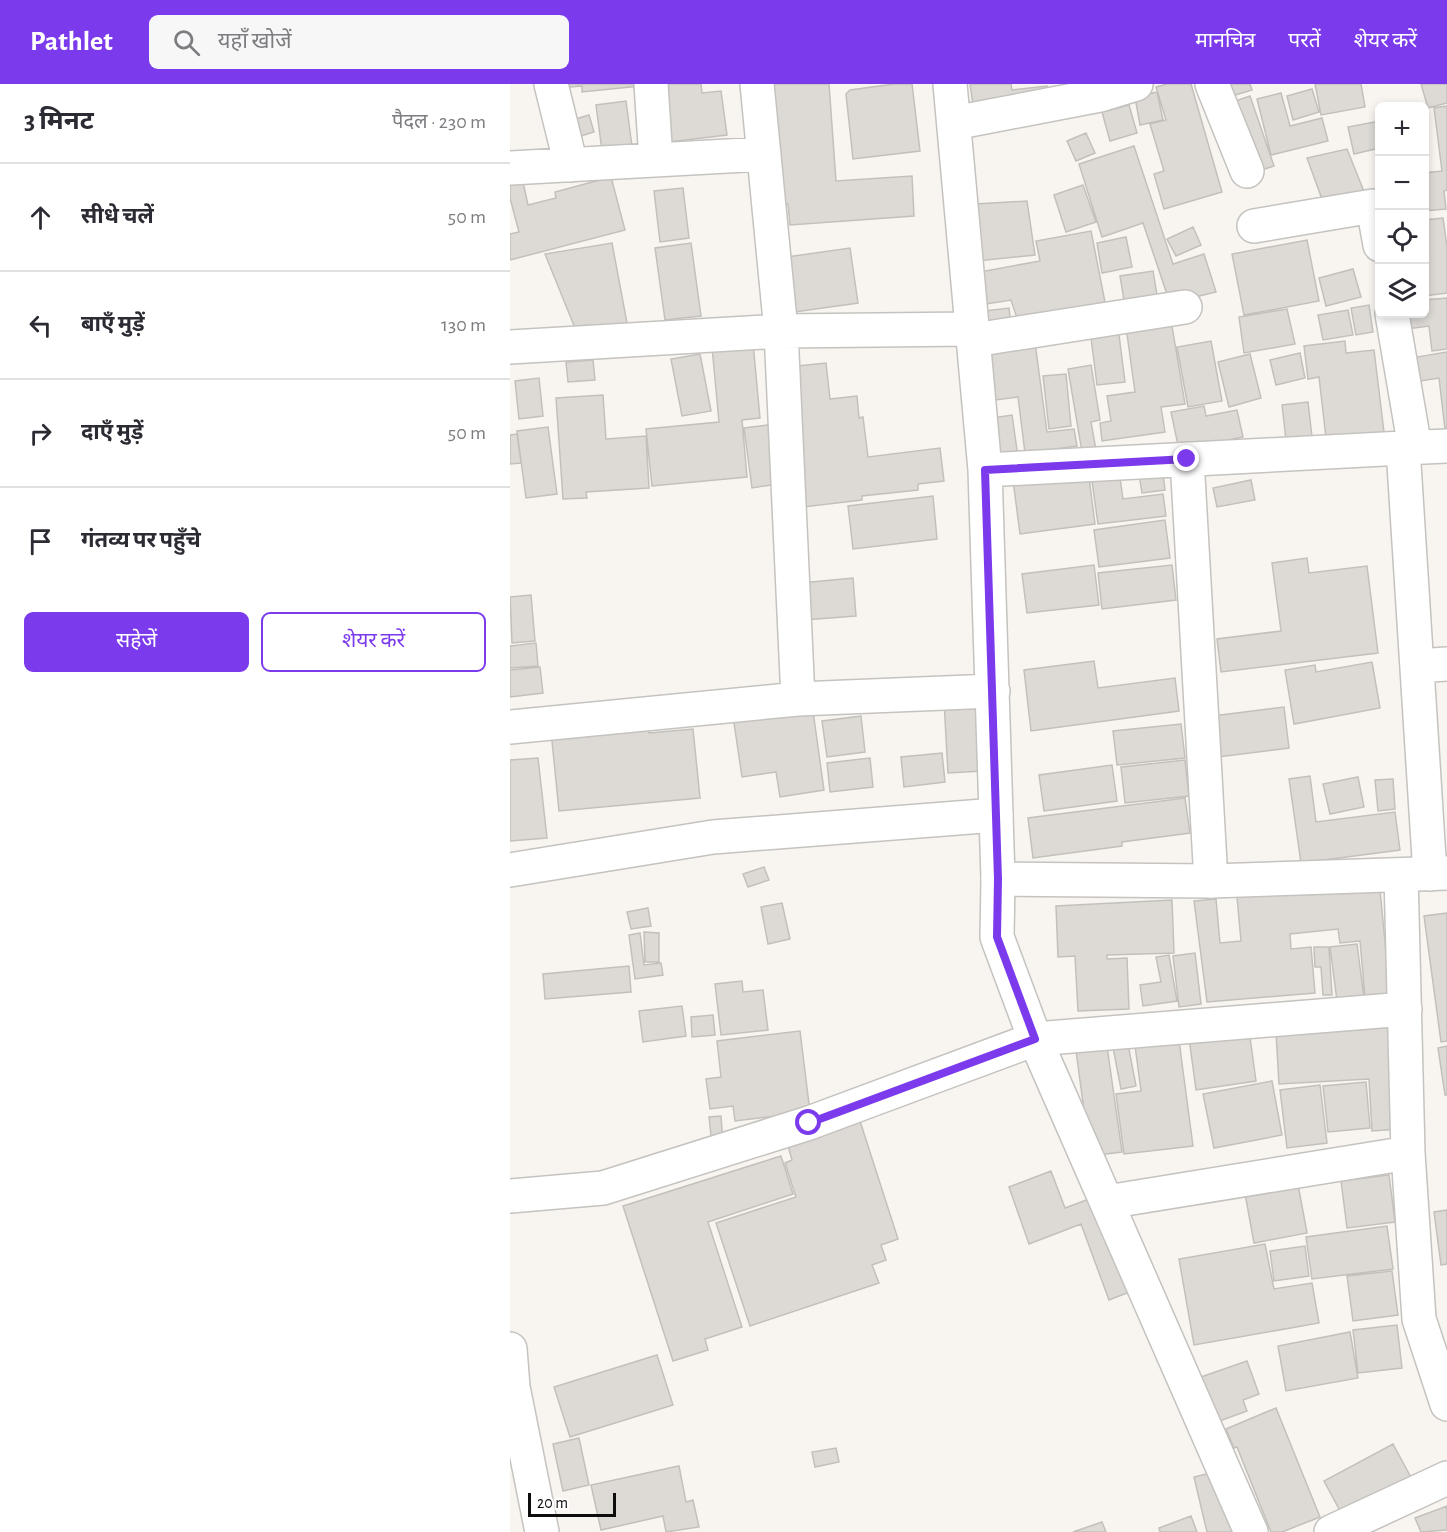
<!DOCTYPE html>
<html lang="hi">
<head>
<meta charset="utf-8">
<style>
	:root { --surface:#fff; --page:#f7f7f7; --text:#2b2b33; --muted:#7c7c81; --line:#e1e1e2; --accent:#7c3aed }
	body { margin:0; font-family:"Alegreya Sans","Noto Sans Devanagari",sans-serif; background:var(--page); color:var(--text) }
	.controls { position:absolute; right:18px; top:18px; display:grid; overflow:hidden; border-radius:9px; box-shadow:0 3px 9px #0003 }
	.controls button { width:54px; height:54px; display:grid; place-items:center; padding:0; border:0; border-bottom:2px solid var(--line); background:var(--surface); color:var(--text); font:30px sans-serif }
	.scale { position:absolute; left:18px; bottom:15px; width:88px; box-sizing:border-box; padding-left:6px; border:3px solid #0e0d0c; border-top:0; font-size:16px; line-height:21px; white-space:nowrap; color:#0e0d0c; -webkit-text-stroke:4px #fff; paint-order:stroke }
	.stop { position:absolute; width:18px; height:18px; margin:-14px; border:4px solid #7c3aed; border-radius:50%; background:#fff }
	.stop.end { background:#7c3aed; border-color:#fff; box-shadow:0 2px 6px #0008 }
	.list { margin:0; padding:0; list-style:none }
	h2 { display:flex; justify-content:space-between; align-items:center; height:78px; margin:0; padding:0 24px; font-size:26px }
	h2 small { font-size:20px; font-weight:400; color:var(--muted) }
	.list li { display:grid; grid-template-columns:39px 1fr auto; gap:18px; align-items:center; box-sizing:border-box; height:108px; padding:0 24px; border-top:2px solid var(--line) }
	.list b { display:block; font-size:22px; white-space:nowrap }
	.list em { font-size:20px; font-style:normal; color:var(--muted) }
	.actions { display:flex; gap:12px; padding:18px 24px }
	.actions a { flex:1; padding:14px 0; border:2px solid var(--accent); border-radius:9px; text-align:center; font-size:21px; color:var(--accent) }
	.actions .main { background:var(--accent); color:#fff }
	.icon { flex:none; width:33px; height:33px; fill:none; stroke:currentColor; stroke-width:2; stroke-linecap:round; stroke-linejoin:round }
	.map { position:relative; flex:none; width:937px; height:1448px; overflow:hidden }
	header { display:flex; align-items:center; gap:36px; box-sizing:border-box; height:84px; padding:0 30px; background:var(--accent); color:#fff }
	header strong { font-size:28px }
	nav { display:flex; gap:33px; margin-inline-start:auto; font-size:21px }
	.search { width:420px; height:54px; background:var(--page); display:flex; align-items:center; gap:15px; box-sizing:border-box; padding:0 21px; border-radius:9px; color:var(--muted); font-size:22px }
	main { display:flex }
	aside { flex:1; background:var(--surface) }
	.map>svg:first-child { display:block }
	.building { fill:#dddad6; stroke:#c3c0bc; stroke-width:1.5 }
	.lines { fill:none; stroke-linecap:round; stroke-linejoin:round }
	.street-casing { stroke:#c5c3bf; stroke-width:36 }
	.secondary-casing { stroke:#c5c3bf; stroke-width:36 }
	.street { stroke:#fff; stroke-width:33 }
	.secondary { stroke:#fff; stroke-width:33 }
	.route { stroke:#7c3aed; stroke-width:8 }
</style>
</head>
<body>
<header>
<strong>Pathlet</strong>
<div class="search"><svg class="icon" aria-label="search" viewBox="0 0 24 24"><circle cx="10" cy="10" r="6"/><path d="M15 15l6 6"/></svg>यहाँ खोजें</div>
<nav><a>मानचित्र</a><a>परतें</a><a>शेयर करें</a></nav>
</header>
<main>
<aside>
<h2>3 मिनट<small>पैदल · 230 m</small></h2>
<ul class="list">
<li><svg class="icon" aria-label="ahead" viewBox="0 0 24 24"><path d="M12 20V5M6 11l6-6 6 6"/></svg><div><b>सीधे चलें</b></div><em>50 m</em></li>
<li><svg class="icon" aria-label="left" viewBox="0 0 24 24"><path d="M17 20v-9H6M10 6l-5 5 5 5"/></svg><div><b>बाएँ मुड़ें</b></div><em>130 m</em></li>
<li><svg class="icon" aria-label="right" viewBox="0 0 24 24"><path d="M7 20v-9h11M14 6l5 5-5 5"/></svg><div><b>दाएँ मुड़ें</b></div><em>50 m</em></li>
<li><svg class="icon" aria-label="arrive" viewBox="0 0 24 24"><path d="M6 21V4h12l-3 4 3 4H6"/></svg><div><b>गंतव्य पर पहुँचे</b></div></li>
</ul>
<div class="actions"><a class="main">सहेजें</a><a>शेयर करें</a></div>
</aside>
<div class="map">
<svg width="937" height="1448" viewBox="0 0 937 1448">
	<rect width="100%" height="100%" fill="#f8f5f1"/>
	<path class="building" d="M 49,0 L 130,0 L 130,2 L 72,8 L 72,2 L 49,4 Z
		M 151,0 L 191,0 L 192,9 L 211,7 L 217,51 L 159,58 Z
		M 259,0 L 319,0 L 326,97 L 402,92 L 404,132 L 280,141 L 278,120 L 267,120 Z
		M 384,0 L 402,0 L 410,67 L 343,75 L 336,10 L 340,6 Z
		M 460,0 L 501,0 L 502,6 L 537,2 L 538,15 L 464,28 Z
		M 657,0 L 681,0 L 712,108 L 654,125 L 644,90 L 654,87 L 640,40 L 656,36 L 646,3 Z
		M 709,0 L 740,0 L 742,6 L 715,14 Z
		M 805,0 L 851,0 L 855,23 L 811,31 Z
		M 911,0 L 937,0 L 937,19 L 918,24 Z
		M 802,5 L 809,28 L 783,36 L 777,12 Z
		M 647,8 L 653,36 L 630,41 L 625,13 Z
		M 771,9 L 780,42 L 812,34 L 818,57 L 761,71 L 747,15 Z
		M 740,12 L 764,82 L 742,89 L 717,20 Z
		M 116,17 L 123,70 L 93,75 L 86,21 Z
		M 619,21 L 627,49 L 600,57 L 592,28 Z
		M 937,22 L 937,106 L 934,107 L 936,125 L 914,127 L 914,89 L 932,87 L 924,24 Z
		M 79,31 L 84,48 L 61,55 L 56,38 Z
		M 870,37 L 870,64 L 844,70 L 838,43 Z
		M 576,49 L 585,69 L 566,77 L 557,57 Z
		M 624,62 L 663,180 L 694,170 L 706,208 L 660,219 L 633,139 L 592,153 L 569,80 Z
		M 837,65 L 857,115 L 816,126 L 797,74 Z
		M 101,93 L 115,146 L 0,176 L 0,150 L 9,148 L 0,114 L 0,101 L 13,98 L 18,121 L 46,114 L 45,108 Z
		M 573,101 L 586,138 L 556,148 L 544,111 Z
		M 173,104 L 179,154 L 150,158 L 144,107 Z
		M 517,117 L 525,171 L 467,177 L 465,120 Z
		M 933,134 L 937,163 L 937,209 L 914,212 L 914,136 Z
		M 683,143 L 691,161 L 666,172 L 657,155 Z
		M 581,147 L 595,218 L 509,240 L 501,216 L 470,221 L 464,189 L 530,177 L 526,157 Z
		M 616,153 L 622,183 L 592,189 L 587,159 Z
		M 797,156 L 809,217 L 734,231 L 722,170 Z
		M 102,159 L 117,239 L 67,249 L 35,170 Z
		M 181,159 L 191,232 L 155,236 L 145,164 Z
		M 340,164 L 348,219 L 285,228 L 277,173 Z
		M 843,185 L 851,213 L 816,222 L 809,194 Z
		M 643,187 L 648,217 L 615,222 L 610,192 Z
		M 937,214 L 937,265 L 922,267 L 919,242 L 890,246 L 888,230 L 914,230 L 914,216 Z
		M 859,221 L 863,248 L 846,251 L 841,224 Z
		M 499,224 L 501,242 L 470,246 L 467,228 Z
		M 777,225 L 785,260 L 734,269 L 729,233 Z
		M 838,226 L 843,251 L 813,256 L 808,231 Z
		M 661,236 L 675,320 L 651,323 L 655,348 L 592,357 L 590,339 L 601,337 L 597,312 L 625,308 L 616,243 Z
		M 608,243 L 615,298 L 587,301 L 580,246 Z
		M 524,251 L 537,348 L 564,345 L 567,362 L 515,369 L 508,313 L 478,317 L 470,261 Z
		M 701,257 L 712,317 L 678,323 L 667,263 Z
		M 835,257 L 836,269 L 864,266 L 874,348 L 816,354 L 809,293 L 798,295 L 794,262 Z
		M 243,259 L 250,334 L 232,336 L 237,393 L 142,402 L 136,345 L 209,338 L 202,263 Z
		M 937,268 L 937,344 L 935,345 L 929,294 L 904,298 L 901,274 Z
		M 790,269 L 795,294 L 766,301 L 760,276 Z
		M 190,270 L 201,327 L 172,332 L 161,275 Z
		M 740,270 L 751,314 L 719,323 L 708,278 Z
		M 83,276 L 85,296 L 58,298 L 56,278 Z
		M 316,279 L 320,315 L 347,312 L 349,334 L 353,333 L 358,373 L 430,364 L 434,397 L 408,400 L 408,406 L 352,412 L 352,416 L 293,423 L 278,283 Z
		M 581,281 L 590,336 L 581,338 L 586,366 L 572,368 L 558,285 Z
		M 556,290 L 561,342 L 539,345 L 533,292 Z
		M 29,294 L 33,332 L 9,335 L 5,297 Z
		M 93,311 L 96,355 L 136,352 L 139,404 L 76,408 L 77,414 L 53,415 L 46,314 Z
		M 798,318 L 802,353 L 776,356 L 772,321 Z
		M 694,322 L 696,332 L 727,326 L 733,353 L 669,366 L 661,328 Z
		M 502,331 L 508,373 L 482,378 L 476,335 Z
		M 265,340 L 273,399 L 242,404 L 234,344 Z
		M 38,343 L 47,410 L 16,414 L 7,347 Z
		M 7,350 L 11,379 L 0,380 L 0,351 Z
		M 652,382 L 655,406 L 632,409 L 628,385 Z
		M 578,386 L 585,440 L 510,450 L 503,396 Z
		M 609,387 L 613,415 L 653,410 L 656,432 L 588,440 L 581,390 Z
		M 741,396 L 745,416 L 707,423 L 703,404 Z
		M 423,412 L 427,455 L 343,465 L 338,422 Z
		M 655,436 L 660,474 L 589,483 L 584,446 Z
		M 797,474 L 799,489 L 857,482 L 868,569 L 711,588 L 707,555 L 771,547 L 762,479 Z
		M 584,481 L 589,521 L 517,529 L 512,490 Z
		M 662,481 L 666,516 L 592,525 L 588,489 Z
		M 343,494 L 346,532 L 294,536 L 291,499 Z
		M 21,511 L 25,557 L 2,559 L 0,513 Z
		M 26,559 L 28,582 L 0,584 L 0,562 Z
		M 584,577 L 588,604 L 665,594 L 669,627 L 521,647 L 514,586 Z
		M 862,578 L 870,624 L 784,640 L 775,586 L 805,581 L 806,588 Z
		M 30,583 L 33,609 L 0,613 L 0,586 Z
		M 468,615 L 472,687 L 438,689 L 434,617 Z
		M 302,620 L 314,706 L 270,713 L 266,688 L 232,693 L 223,632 Z
		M 774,623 L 779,664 L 700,674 L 695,633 Z
		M 351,632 L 355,668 L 317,673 L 312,637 Z
		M 138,638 L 139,649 L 183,645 L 190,714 L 49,727 L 41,647 Z
		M 671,640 L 675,674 L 607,681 L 603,647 Z
		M 432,669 L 435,698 L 394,703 L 391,673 Z
		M 28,674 L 37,754 L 0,757 L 0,676 Z
		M 360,674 L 363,703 L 320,708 L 317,679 Z
		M 675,676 L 679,712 L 615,719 L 611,683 Z
		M 602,681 L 607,717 L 534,727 L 529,691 Z
		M 800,692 L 806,738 L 885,728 L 890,766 L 791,779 L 779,695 Z
		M 848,693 L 854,723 L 820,730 L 813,700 Z
		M 883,695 L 885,725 L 868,727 L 865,696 Z
		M 675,714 L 680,749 L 612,758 L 612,762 L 523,774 L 518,734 Z
		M 254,783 L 259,796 L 238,803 L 233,790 Z
		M 846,802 L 870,806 L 880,910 L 855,913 L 850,857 L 830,859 L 828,845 L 780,850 L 781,865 L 801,863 L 805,909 L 697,918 L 684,817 L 706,815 L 710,859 L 731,857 L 727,813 Z
		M 662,816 L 664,869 L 597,871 L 597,875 L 617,874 L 619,925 L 568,927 L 565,872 L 548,873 L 546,822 Z
		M 272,819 L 280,855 L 258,860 L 251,823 Z
		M 138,824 L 141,842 L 121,845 L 117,828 Z
		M 937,829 L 937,957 L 931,958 L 914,832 Z
		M 134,848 L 149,849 L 149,878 L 135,878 Z
		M 130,849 L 134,881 L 151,879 L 153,891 L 125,895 L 119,851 Z
		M 847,860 L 854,914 L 827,917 L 820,863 Z
		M 804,863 L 819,863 L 822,911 L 813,911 L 811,883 L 805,883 Z
		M 685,869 L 691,920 L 669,923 L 663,872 Z
		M 659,871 L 667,917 L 633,922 L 630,901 L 651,898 L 646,873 Z
		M 119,882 L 121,908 L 35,915 L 33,890 Z
		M 232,897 L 233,908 L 253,906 L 258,946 L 211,951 L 205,900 Z
		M 172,922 L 176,952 L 133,958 L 129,927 Z
		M 203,931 L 205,951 L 182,953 L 181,933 Z
		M 884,941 L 890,1045 L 862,1047 L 859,995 L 769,1000 L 766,948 Z
		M 739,946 L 746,997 L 686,1006 L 679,954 Z
		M 290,947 L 300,1028 L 225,1037 L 223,1022 L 200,1025 L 196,995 L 211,993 L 207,957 Z
		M 668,949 L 683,1062 L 614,1070 L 606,1010 L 631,1007 L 624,954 Z
		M 596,955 L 612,1068 L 580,1072 L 565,959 Z
		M 617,955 L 626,1002 L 611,1005 L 602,958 Z
		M 937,962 L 937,1011 L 935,1011 L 928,964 Z
		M 762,997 L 772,1051 L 704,1064 L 693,1010 Z
		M 856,998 L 860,1044 L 818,1048 L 813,1002 Z
		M 810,1001 L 817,1059 L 777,1064 L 770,1006 Z
		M 211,1032 L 213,1060 L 202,1061 L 199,1033 Z
		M 349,1034 L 388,1155 L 371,1161 L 376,1176 L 362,1181 L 369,1199 L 240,1242 L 206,1139 L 286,1113 L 275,1079 L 282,1076 L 277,1058 Z
		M 271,1072 L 283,1110 L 198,1138 L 232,1243 L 195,1255 L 198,1266 L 163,1277 L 113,1122 Z
		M 541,1087 L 555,1124 L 587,1112 L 622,1207 L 599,1216 L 571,1140 L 519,1160 L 499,1103 Z
		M 879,1091 L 885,1138 L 837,1144 L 831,1097 Z
		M 787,1095 L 797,1149 L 744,1159 L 734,1104 Z
		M 937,1126 L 937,1180 L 931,1181 L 924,1128 Z
		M 877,1142 L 883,1185 L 802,1195 L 796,1153 Z
		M 755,1160 L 764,1205 L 802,1199 L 809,1239 L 684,1261 L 669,1175 Z
		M 795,1162 L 799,1192 L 764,1197 L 760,1167 Z
		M 882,1187 L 888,1231 L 843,1237 L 837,1192 Z
		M 887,1241 L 892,1284 L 848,1289 L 843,1246 Z
		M 840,1248 L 848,1294 L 776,1307 L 768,1262 Z
		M 147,1271 L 163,1321 L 60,1353 L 44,1303 Z
		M 737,1277 L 749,1310 L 733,1316 L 737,1327 L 704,1339 L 688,1294 Z
		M 766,1324 L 810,1433 L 772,1448 L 761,1448 L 727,1363 L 724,1364 L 716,1345 Z
		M 69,1354 L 79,1401 L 53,1407 L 43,1360 Z
		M 883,1360 L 904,1399 L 835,1436 L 814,1397 Z
		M 326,1364 L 329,1378 L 305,1383 L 302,1368 Z
		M 169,1382 L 176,1418 L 183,1416 L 189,1443 L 156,1448 L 153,1432 L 91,1446 L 81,1401 Z
		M 709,1387 L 727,1448 L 697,1448 L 684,1393 Z
		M 937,1422 L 937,1446 L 911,1448 L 905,1434 Z
		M 681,1432 L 687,1448 L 650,1448 L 649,1444 Z
		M 592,1438 L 596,1448 L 563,1448 Z"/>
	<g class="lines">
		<defs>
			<path id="street" d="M 41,0 L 61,81
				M 141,0 L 146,76
				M 247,0 L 271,247 L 288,615
				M 440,0 L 475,386
				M 702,0 L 737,87
				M 444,39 L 590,11 L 626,0
				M 0,84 L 254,70
				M 744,142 L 863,122 L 870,161
				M 882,230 L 905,364
				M 464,256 L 675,223
				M 0,263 L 271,247 L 463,245
				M 677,375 L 701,797
				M 907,582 L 937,580
				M 0,643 L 288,615 L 483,607
				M 486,731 L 475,386 L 893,364
				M 920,790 L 893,364 L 937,362
				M 891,791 L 898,1069 L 909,1235 L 937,1320
				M 0,1112 L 93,1104 L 299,1039 L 525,955 L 487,853 L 488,795
				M 597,1118 L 898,1069
				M 0,1265 L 3,1303 L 0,1304
				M 3,1303 L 32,1448
				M 741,1448 L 525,955 L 895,925
				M 821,1448 L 937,1394"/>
			<path id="secondary" d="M 0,786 L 203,753 L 486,731 L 488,795 L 701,797 L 937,789"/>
		</defs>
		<use href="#street" class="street-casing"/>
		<use href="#secondary" class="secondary-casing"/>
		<use href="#street" class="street"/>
		<use href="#secondary" class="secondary"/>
	</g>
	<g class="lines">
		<path class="route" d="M 299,1039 L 525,955 L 487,853 L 488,795 L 475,386 L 677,375"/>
	</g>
</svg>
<div class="controls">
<button>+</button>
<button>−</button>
<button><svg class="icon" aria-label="locate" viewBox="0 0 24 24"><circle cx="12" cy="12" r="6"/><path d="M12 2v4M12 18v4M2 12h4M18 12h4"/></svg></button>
<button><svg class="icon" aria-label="layers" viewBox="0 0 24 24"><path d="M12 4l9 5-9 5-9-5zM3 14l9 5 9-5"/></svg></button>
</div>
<div class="scale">20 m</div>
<div class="stop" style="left:299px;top:1039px"></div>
<div class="stop end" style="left:677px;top:375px"></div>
</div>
</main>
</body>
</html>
